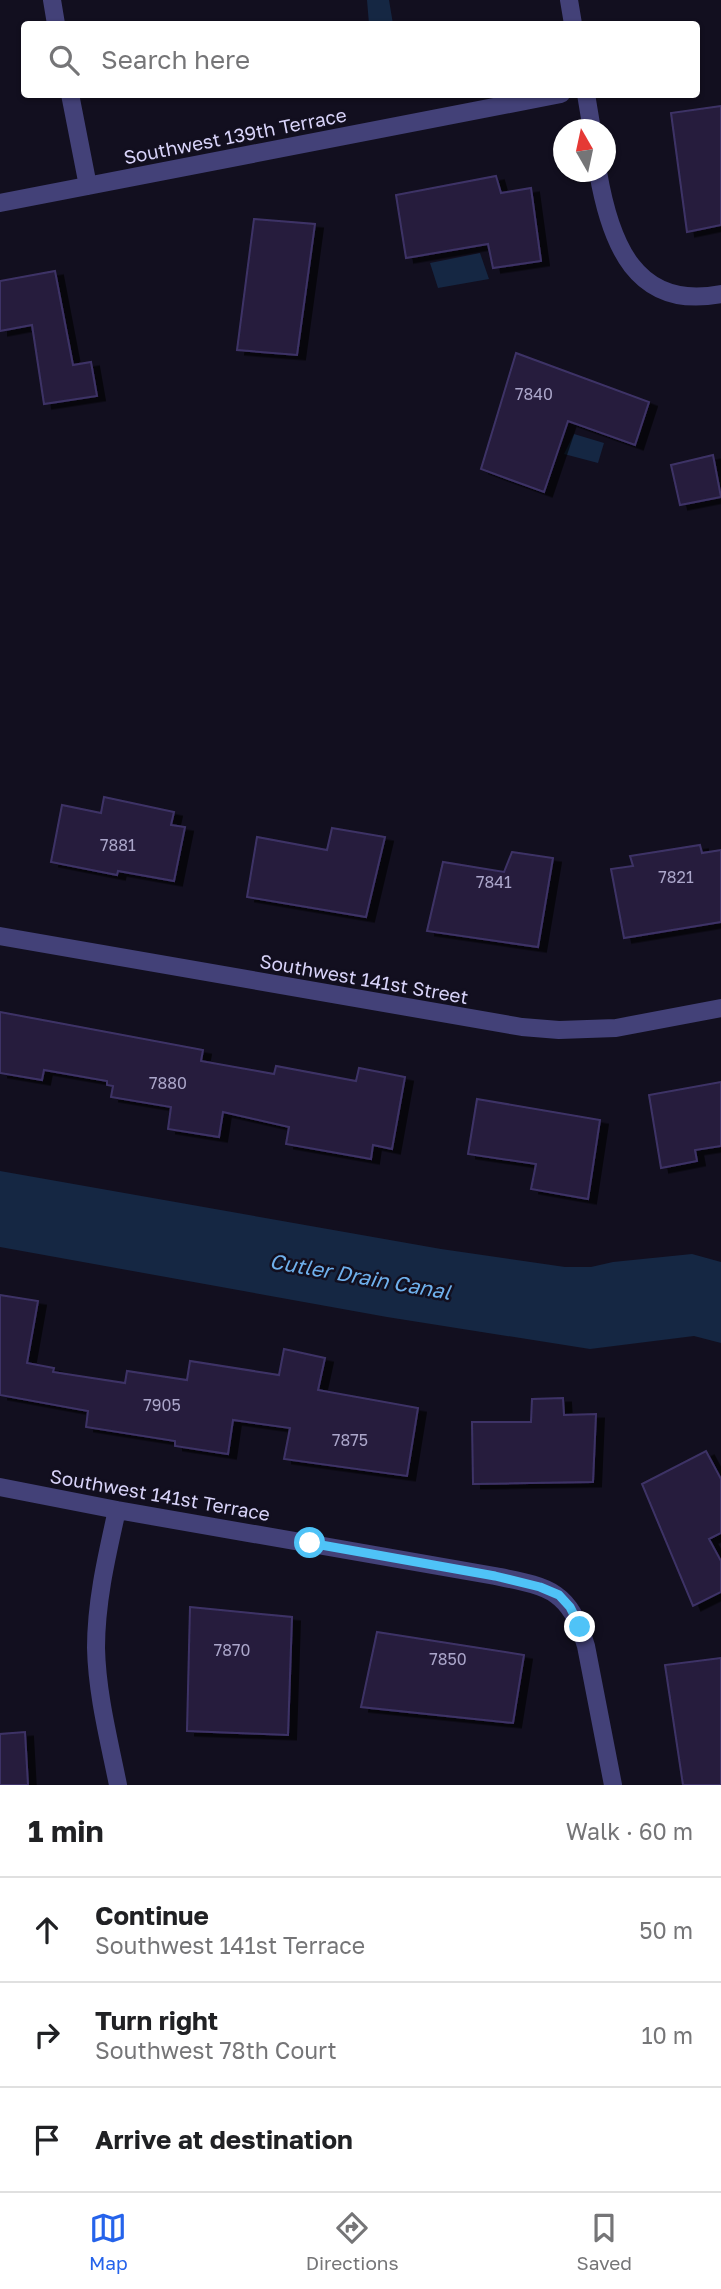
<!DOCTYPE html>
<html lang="en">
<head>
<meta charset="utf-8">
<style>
	:root { --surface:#fff; --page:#f2f2f2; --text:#202124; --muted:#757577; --line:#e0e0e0; --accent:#2563eb }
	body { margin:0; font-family:"Golos Text",sans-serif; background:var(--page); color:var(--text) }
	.compass { position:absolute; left:553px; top:119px; width:63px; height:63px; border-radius:50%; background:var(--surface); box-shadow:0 2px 5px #0004; rotate:351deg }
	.stop { position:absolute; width:21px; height:21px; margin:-16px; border:5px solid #4fc3f7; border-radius:50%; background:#fff }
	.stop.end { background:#4fc3f7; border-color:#fff; box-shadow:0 2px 7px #0008 }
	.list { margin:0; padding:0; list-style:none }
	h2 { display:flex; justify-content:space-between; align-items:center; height:91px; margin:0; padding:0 28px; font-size:30px }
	h2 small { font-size:23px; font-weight:400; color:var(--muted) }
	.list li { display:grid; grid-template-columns:46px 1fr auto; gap:21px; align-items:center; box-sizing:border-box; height:105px; padding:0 28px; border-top:2px solid var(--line) }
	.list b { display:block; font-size:26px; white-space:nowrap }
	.list p { margin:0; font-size:23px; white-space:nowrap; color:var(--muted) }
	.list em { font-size:23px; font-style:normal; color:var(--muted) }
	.icon { flex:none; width:38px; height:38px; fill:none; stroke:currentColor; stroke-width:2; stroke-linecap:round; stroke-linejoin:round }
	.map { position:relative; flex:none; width:721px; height:1785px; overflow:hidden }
	.search { position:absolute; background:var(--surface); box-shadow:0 2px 5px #0004; left:21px; right:21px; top:21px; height:77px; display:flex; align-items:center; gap:18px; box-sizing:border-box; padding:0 24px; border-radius:7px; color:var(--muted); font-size:26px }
	.sheet { height:406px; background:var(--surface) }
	nav { display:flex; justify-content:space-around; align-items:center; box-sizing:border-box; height:98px; border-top:2px solid var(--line); background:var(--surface); font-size:19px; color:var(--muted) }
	nav a { display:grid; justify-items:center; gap:4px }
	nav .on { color:var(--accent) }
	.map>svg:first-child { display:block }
	.water { fill:#152743 }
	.building { fill:#251e3d; stroke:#3e3366; stroke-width:2; filter:url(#shadow) }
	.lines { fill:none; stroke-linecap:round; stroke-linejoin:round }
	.minor { stroke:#434178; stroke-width:18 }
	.route { stroke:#4fc3f7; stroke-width:9 }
	.labels { text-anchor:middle; stroke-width:5; stroke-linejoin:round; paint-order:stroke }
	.number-label { font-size:16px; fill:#aba6ca }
	.street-label { font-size:19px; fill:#d8d3f9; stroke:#120f1f }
	.water-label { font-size:21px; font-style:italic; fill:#6fb0ec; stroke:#120f1f }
</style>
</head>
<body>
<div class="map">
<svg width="721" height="1785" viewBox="0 0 721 1785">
	<defs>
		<filter id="shadow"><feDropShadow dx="8" dy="4.5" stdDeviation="0" flood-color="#0009"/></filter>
	</defs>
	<rect width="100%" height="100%" fill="#120f1f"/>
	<path class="water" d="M 367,0 L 389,0 L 393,24 L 369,24 Z
		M 480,253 L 489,279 L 438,288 L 430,263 Z
		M 574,434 L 604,443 L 598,463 L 564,454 Z
		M 0,1171 L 441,1249 L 565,1267 L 591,1267 L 613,1262 L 692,1254 L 721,1262 L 721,1343 L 694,1336 L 590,1349 L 387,1317 L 0,1247 Z"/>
	<path class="building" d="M 721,106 L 721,225 L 687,232 L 671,113 Z
		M 496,176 L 501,193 L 531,188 L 541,261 L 493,268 L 488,244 L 406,258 L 396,195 Z
		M 254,219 L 315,224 L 297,355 L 237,350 Z
		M 55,271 L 73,365 L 91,362 L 97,396 L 44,404 L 32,325 L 0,331 L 0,281 Z
		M 516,353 L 649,402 L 635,445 L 568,421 L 544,492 L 481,469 Z
		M 713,455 L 721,497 L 680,505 L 671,465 Z
		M 104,797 L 174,812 L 171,825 L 185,827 L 174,881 L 118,871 L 117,875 L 51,862 L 62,805 L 101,813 Z
		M 332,828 L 385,837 L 366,917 L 247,897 L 257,837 L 327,850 Z
		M 700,845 L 702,853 L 721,850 L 721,922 L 624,938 L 611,869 L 633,866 L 630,856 Z
		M 512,852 L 553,858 L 538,947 L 427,931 L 443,862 L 504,872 Z
		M 0,1012 L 203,1050 L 201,1061 L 274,1074 L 276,1066 L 356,1081 L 359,1068 L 405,1077 L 392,1149 L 373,1145 L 371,1159 L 286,1144 L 289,1127 L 223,1112 L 219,1137 L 168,1129 L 171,1107 L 111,1097 L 113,1086 L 107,1085 L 107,1081 L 44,1070 L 42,1080 L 0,1073 Z
		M 721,1082 L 721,1146 L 695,1150 L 697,1161 L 661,1168 L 649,1095 Z
		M 477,1099 L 600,1120 L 588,1199 L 531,1189 L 536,1164 L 468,1154 Z
		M 0,1295 L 38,1301 L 27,1363 L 54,1368 L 53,1372 L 125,1383 L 127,1371 L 187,1380 L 190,1361 L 279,1375 L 284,1349 L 325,1358 L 318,1390 L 418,1408 L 407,1476 L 284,1459 L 290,1428 L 233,1420 L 228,1454 L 175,1446 L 175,1441 L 86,1427 L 88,1411 L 0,1395 Z
		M 563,1398 L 564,1415 L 596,1414 L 593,1482 L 473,1484 L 472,1422 L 531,1422 L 532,1399 Z
		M 706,1451 L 721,1479 L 721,1533 L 709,1539 L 721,1561 L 721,1592 L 693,1606 L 642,1484 Z
		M 190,1607 L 292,1617 L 288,1735 L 187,1731 Z
		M 377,1632 L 524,1655 L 513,1723 L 361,1707 Z
		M 721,1658 L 721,1785 L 683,1785 L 665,1665 Z
		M 25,1732 L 28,1785 L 0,1785 L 0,1734 Z"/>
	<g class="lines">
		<path class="minor" d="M 52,0 L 56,24
			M 569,0 L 573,24
			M 70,94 L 88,186
			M 586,94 L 592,130
			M 598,172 C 610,242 635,311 721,294
			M 0,203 L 561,94
			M 0,936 L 522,1027 L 559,1030 L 616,1028 L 721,1008
			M 0,1487 L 117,1510 L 495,1576 C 549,1587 569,1589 586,1646 L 613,1785
			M 117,1510 C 107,1555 96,1601 96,1648 C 97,1694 109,1740 118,1785"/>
	</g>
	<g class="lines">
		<path class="route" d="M 310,1543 L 495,1576 L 540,1587 L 559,1595 L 570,1607 L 580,1627"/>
	</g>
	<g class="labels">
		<g class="number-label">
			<text x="534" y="400">7840</text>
			<text x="118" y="851">7881</text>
			<text x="676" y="883">7821</text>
			<text x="494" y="888">7841</text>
			<text x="168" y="1089">7880</text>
			<text x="162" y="1411">7905</text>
			<text x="350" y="1446">7875</text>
			<text x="232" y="1656">7870</text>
			<text x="448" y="1665">7850</text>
		</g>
		<g class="street-label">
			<text transform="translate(235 136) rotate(-11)" y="7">Southwest 139th Terrace</text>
			<text transform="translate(364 979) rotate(10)" y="7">Southwest 141st Street</text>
			<text transform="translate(160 1495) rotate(10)" y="7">Southwest 141st Terrace</text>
		</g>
		<g class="water-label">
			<text transform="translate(360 1277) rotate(10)" y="7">Cutler Drain Canal</text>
		</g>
	</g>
</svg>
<svg class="compass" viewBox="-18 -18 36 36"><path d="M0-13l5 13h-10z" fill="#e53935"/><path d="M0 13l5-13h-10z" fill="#757577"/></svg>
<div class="stop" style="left:310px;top:1543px"></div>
<div class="stop end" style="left:580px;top:1627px"></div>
<div class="search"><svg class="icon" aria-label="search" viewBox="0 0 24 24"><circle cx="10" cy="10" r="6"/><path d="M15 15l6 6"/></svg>Search here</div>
</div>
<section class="sheet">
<h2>1 min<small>Walk · 60 m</small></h2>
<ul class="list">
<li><svg class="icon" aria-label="ahead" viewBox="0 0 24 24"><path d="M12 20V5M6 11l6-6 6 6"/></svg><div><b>Continue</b><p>Southwest 141st Terrace</p></div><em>50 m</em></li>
<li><svg class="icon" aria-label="right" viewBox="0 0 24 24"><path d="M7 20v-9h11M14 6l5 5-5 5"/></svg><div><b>Turn right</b><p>Southwest 78th Court</p></div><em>10 m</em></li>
<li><svg class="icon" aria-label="arrive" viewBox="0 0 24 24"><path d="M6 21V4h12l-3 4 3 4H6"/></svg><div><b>Arrive at destination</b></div></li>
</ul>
</section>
<nav>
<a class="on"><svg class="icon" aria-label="map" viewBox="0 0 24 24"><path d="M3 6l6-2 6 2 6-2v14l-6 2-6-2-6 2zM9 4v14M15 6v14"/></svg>Map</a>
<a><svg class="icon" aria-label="directions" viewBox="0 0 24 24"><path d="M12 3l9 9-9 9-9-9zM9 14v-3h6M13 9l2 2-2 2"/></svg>Directions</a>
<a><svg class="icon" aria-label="saved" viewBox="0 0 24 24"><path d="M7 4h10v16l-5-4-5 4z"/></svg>Saved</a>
</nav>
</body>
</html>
